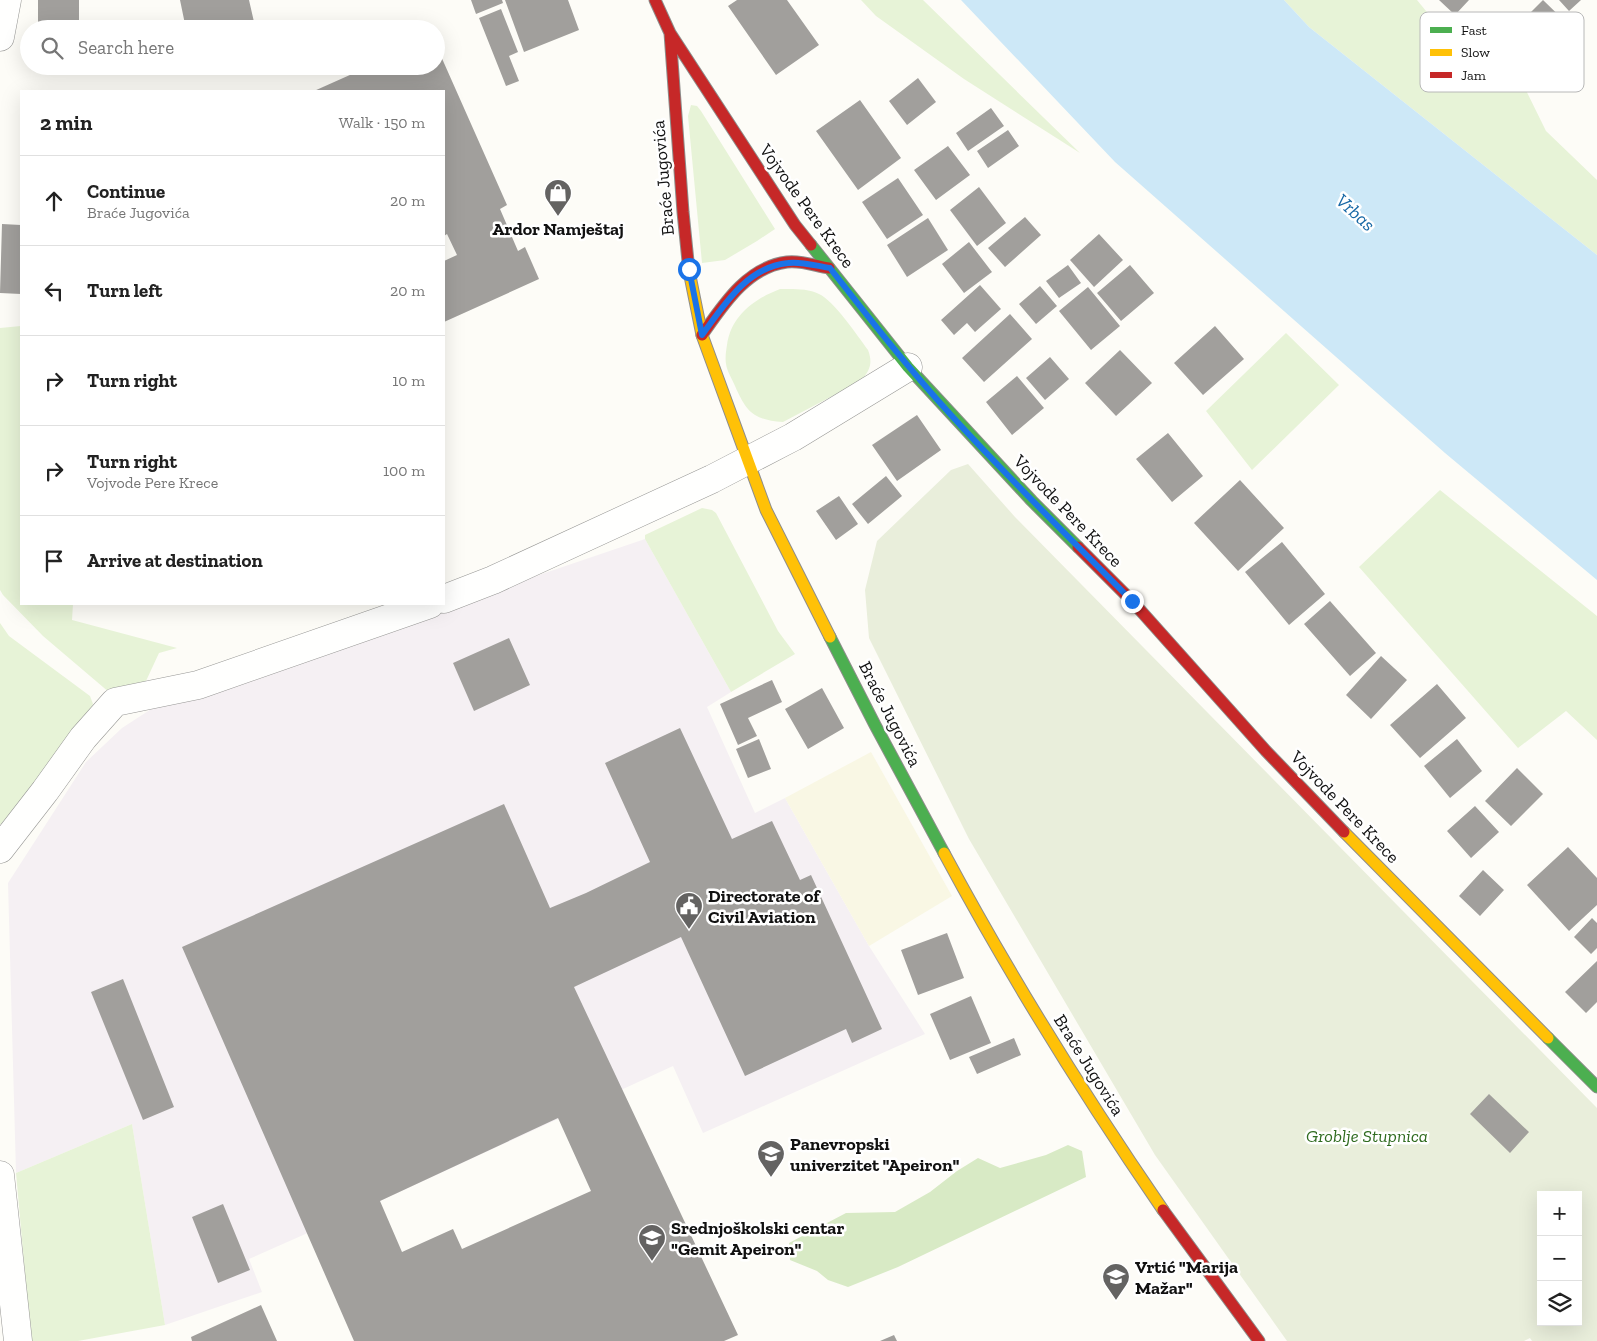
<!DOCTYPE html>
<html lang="en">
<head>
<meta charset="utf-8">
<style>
	:root { --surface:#fff; --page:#f6f6f6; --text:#222; --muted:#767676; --line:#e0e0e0 }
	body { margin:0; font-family:"Zilla Slab",serif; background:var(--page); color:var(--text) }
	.controls { position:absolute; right:15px; bottom:15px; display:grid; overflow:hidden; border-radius:0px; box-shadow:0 5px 20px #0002 }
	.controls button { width:45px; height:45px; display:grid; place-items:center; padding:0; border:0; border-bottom:1px solid var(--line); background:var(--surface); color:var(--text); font:25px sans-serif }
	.stop { position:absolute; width:15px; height:15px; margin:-11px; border:4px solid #1a73e8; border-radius:50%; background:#fff }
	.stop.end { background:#1a73e8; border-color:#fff; box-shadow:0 1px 5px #0008 }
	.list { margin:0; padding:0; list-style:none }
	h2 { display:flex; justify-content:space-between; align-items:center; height:65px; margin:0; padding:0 20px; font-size:21px }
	h2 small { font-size:16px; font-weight:400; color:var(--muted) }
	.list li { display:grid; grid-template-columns:32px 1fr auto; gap:15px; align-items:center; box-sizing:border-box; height:90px; padding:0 20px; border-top:1px solid var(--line) }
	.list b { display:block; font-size:19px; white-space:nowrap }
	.list p { margin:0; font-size:16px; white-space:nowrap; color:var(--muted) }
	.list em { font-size:16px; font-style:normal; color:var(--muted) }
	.icon { flex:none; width:28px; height:28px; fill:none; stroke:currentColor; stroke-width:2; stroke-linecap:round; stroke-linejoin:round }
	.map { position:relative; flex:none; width:1597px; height:1341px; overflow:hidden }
	.search { position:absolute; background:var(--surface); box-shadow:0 5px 20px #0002; left:20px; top:20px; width:425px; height:55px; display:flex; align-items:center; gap:12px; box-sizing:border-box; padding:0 18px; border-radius:28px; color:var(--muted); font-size:19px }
	.panel { position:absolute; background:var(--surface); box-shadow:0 5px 20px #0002; left:20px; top:90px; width:425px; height:515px; border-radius:0px }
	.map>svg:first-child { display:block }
	.industrial { fill:#f5f0f3 }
	.farmland { fill:#f9f7e4 }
	.green { fill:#e7f3d7 }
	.forest { fill:#d8eac5 }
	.cemetery { fill:#e9eedb; fill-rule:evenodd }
	.water { fill:#cde8f7 }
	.building { fill:#a19f9c; fill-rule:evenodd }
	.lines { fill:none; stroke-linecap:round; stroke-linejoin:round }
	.street-casing { stroke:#979795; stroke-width:29 }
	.fast-casing { stroke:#8e8d8b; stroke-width:13 }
	.slow-casing { stroke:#8e8d8b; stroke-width:13 }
	.jam-casing { stroke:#8e8d8b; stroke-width:13 }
	.street { stroke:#fffffe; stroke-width:28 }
	.fast { stroke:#4caf50; stroke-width:11 }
	.slow { stroke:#ffc107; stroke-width:11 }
	.jam { stroke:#c62828; stroke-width:11 }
	.route { stroke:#1a73e8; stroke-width:6 }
	.labels { text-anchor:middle; stroke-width:5; stroke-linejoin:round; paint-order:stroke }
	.street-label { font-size:18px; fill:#111; stroke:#fff }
	.poi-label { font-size:18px; font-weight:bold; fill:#111; stroke:#fff; text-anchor:start }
	.park-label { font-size:18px; font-style:italic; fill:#2f6b1f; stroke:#fff }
	.water-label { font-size:19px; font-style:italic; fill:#1768a6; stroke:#fff }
	.key { fill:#fff; stroke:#b8b8b8; stroke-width:1 }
	.key-label { font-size:14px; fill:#111 }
</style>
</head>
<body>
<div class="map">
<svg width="1597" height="1341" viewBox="0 0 1597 1341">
	<rect width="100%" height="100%" fill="#fdfcf7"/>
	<path class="industrial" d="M 645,539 L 731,692 L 707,707 L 755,813 L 785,798 L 869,946 L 925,1034 L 703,1133 L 673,1066 L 380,1201 L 249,1259 L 262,1292 L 165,1325 L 132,1124 L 16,1173 L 8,883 L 86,762 L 122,728 L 159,704 Z"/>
	<path class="farmland" d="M 871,752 L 952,896 L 869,946 L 785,798 Z"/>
	<path class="green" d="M 861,0 L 923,0 L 1080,153 L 964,79 L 876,16 Z
		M 1284,0 L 1417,0 L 1426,11 L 1520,78 L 1546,131 L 1597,180 L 1597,255 L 1309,27 Z
		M 691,105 L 697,106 L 701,111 L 775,229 L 757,241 L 725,260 L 702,263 L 688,116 Z
		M 780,289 C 792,289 807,288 819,294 C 834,301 857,335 868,350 C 873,363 870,370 861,381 L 783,422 C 753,420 746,411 735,386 C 732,379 727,371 726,364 C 725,358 726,351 727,345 C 731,316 754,299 780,289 Z
		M 21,326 L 21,604 L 73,604 L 72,620 L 177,648 L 159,653 L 146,681 L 141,686 L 110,693 L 43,636 L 3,595 L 0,590 L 0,328 Z
		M 1286,333 L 1339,385 L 1252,470 L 1206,411 Z
		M 1440,490 L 1597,616 L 1597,740 L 1566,711 L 1518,748 L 1359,567 Z
		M 702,508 L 712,510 L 716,513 L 778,631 L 795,654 L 731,692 L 645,539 L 645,535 Z
		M 0,623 L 9,636 L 90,696 L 93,704 L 88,715 L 4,824 L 0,824 Z
		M 132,1124 L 165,1325 L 78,1341 L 31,1341 L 16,1173 Z"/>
	<path class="forest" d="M 1068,1145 L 1082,1151 L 1086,1177 L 898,1267 L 848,1287 L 828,1280 L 817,1271 L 790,1260 L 789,1243 L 846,1213 L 895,1212 L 930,1192 L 957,1171 L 978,1158 L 1000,1168 L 1046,1155 Z"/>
	<path class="cemetery" d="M 968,464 L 1015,517 L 1597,1108 L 1597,1341 L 1532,1341 L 1530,1338 L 1524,1341 L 1287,1341 L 1155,1155 L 969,839 L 869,638 L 865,590 L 877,541 L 951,470 ZM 1541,1195 L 1578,1195 L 1578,1322 L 1541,1322 Z"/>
	<path class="water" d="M 961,0 L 1284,0 L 1309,27 L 1597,255 L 1597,580 L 1445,453 L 1115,162 Z"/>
	<path class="building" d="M 38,0 L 79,0 L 79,24 L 38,24 Z
		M 180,0 L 249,0 L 254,22 L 221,29 L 186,29 Z
		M 471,0 L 502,0 L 503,3 L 476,14 Z
		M 505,0 L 568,0 L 579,30 L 524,52 Z
		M 737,0 L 787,0 L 819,45 L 776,75 L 728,6 Z
		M 1439,0 L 1469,0 L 1455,15 Z
		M 1543,0 L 1576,32 L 1545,63 L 1513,30 Z
		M 1559,0 L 1581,0 L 1569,11 Z
		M 501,9 L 518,52 L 509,56 L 519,81 L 506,86 L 479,18 Z
		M 436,45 L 507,205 L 500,209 L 518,251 L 525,247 L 539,279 L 444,322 L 444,261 L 457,255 L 447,234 L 444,236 L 444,91 L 314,91 L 370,66 L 436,66 Z
		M 918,78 L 936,102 L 907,125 L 889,101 Z
		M 860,100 L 901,158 L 858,190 L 816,131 Z
		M 991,108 L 1004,126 L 968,151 L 956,133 Z
		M 1008,130 L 1019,146 L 988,168 L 977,151 Z
		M 948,146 L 970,175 L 936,200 L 914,170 Z
		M 898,178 L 923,215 L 887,239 L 862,202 Z
		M 979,187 L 1006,223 L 977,246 L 950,210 Z
		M 1025,217 L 1041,235 L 1005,267 L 988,248 Z
		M 928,218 L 948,250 L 907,277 L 887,245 Z
		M 2,224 L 21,225 L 21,294 L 0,293 Z
		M 1099,234 L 1123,260 L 1094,287 L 1070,260 Z
		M 969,242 L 992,272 L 964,293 L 942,264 Z
		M 1068,265 L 1081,283 L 1059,298 L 1046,281 Z
		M 1130,265 L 1154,293 L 1121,321 L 1097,293 Z
		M 980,285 L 1001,309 L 975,332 L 967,323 L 954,335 L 941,320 Z
		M 1040,286 L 1057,306 L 1036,324 L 1019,304 Z
		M 1088,287 L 1120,326 L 1091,350 L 1059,311 Z
		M 1010,314 L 1032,339 L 984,382 L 962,358 Z
		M 1215,326 L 1244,359 L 1203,395 L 1174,363 Z
		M 1120,350 L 1152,383 L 1116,416 L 1085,383 Z
		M 1050,357 L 1069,379 L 1045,400 L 1026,378 Z
		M 1017,376 L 1044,408 L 1012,435 L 986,402 Z
		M 917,415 L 941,450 L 897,481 L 872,445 Z
		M 1168,433 L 1203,476 L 1172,502 L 1136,459 Z
		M 886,476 L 902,496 L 868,524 L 852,504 Z
		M 1240,480 L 1284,528 L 1238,571 L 1194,523 Z
		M 839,496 L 858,524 L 836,540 L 816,511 Z
		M 1282,542 L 1325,594 L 1289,625 L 1245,572 Z
		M 1330,601 L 1376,653 L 1350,676 L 1304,624 Z
		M 509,638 L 530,685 L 474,711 L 453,663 Z
		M 1381,656 L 1407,680 L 1371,719 L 1346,695 Z
		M 772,680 L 782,702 L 748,718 L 757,736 L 738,745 L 720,704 Z
		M 1437,684 L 1466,718 L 1420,758 L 1390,725 Z
		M 822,688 L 844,728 L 808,749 L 785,709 Z
		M 680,728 L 732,839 L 772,821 L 800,880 L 811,875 L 882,1029 L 852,1043 L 846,1029 L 745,1076 L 681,937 L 574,987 L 738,1335 L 724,1341 L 354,1341 L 182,947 L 504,804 L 550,908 L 586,893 L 650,862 L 605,763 ZM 558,1118 L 591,1191 L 462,1249 L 453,1229 L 402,1252 L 380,1201 Z
		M 759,739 L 771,769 L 748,778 L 736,749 Z
		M 1457,739 L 1482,771 L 1450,798 L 1424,766 Z
		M 1517,768 L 1543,794 L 1511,826 L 1485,801 Z
		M 1475,806 L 1499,832 L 1471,858 L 1447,831 Z
		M 1568,847 L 1597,878 L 1597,905 L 1569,931 L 1527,885 Z
		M 1483,870 L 1504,890 L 1480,916 L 1459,896 Z
		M 1592,918 L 1597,923 L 1597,948 L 1591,954 L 1574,937 Z
		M 947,933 L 964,978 L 918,995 L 901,950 Z
		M 1597,961 L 1597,1002 L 1586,1013 L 1565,992 Z
		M 123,979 L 174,1107 L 143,1120 L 91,992 Z
		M 971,996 L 991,1043 L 950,1060 L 930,1014 Z
		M 1014,1038 L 1021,1055 L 977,1074 L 969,1057 Z
		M 1489,1094 L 1529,1132 L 1510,1153 L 1470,1114 Z
		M 223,1204 L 250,1270 L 218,1283 L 192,1217 Z
		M 261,1305 L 277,1341 L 192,1341 L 191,1337 Z
		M 894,1335 L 897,1341 L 880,1341 Z"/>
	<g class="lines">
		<defs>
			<path id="street" d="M 0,37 L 7,0
				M 444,599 L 493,580 L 712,479 L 793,437 L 908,367
				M 0,849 L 45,791 L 83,738 L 115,702 L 198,685 L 430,604
				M 0,1175 L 18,1341"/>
			<path id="fast" d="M 811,245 L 908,367 L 1032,501 L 1078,547
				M 830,637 L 875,725 L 944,853
				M 1548,1038 L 1597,1087"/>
			<path id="slow" d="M 689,271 L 702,335 L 766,510 L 830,637
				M 1344,832 L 1548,1038
				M 944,853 C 1010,976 1084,1095 1163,1210"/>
			<path id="jam" d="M 655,0 L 670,33 L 795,225 L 811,245
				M 670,33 L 683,212 L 689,271
				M 702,335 C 723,305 747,267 787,262 C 801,260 816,266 829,268
				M 1078,547 L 1132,601 L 1266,751 L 1344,832
				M 1163,1210 L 1259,1341"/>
		</defs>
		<use href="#street" class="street-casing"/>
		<use href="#fast" class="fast-casing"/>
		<use href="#slow" class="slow-casing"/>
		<use href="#jam" class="jam-casing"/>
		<use href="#street" class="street"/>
		<use href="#fast" class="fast"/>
		<use href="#slow" class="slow"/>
		<use href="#jam" class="jam"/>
	</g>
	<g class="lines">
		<path class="route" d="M 689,269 L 702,335 C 724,305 747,267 788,263 C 801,261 816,266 830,268 C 869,318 908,368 951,415 C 1009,479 1071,539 1132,601"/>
	</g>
	<defs>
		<symbol id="shop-pin" viewBox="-11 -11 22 30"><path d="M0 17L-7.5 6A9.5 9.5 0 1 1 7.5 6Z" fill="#646362" stroke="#fff"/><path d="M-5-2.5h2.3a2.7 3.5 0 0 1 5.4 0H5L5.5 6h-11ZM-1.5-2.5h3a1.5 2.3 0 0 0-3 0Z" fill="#fff"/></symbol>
		<symbol id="civic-pin" viewBox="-11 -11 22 30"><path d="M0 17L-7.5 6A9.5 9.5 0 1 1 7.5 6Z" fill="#646362" stroke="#fff"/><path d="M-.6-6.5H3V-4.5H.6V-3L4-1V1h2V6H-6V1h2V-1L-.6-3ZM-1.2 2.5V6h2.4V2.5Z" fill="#fff"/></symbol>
		<symbol id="university-pin" viewBox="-11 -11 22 30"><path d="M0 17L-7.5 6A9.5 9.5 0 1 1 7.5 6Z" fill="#646362" stroke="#fff"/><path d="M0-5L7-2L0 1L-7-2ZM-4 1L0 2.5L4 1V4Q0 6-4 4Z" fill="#fff"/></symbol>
		<symbol id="school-pin" viewBox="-11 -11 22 30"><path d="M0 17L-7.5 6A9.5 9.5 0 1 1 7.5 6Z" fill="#646362" stroke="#fff"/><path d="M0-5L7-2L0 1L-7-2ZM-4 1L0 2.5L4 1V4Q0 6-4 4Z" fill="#fff"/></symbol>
	</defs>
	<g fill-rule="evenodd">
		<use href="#shop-pin" x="542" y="177" width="32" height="43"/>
		<use href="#civic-pin" x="673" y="890" width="32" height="43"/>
		<use href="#university-pin" x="755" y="1138" width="32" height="43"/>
		<use href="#school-pin" x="636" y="1222" width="32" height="43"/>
		<use href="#school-pin" x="1100" y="1261" width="32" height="43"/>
	</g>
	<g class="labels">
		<g class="street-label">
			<text transform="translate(663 178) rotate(-95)" y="6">Braće Jugovića</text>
			<text transform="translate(807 206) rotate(54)" y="6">Vojvode Pere Krece</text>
			<text transform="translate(1068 511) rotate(46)" y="6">Vojvode Pere Krece</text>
			<text transform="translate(890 714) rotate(63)" y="6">Braće Jugovića</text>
			<text transform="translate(1345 807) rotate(46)" y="6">Vojvode Pere Krece</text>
			<text transform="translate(1089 1065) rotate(58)" y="6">Braće Jugovića</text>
		</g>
		<g class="poi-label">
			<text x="558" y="235" text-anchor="middle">Ardor Namještaj</text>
			<text x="708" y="902">Directorate of<tspan x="708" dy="21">Civil Aviation</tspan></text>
			<text x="790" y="1150">Panevropski<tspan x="790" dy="21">univerzitet "Apeiron"</tspan></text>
			<text x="671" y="1234">Srednjoškolski centar<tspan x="671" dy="21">"Gemit Apeiron"</tspan></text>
			<text x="1135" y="1273">Vrtić "Marija<tspan x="1135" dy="21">Mažar"</tspan></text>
		</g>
		<g class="park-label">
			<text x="1367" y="1142">Groblje Stupnica</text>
		</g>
		<g class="water-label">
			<text transform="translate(1356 212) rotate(42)" y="7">Vrbas</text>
		</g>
	</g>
	<rect x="1420" y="12" width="164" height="80" rx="8" class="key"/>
	<rect x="1430" y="27" width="22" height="6" fill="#4caf50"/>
	<rect x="1430" y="49" width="22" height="7" fill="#ffc107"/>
	<rect x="1430" y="72" width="22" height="6" fill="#c62828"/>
	<g class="key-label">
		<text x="1461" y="35">Fast</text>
		<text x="1461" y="57">Slow</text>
		<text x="1461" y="80">Jam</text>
	</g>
</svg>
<div class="controls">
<button>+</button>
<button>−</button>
<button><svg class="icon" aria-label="layers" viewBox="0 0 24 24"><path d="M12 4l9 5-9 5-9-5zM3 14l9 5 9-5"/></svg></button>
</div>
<div class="stop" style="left:689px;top:269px"></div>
<div class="stop end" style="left:1132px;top:601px"></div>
<div class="search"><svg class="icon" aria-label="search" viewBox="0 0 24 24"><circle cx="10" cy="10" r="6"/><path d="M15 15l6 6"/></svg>Search here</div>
<section class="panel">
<h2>2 min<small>Walk · 150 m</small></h2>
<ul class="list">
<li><svg class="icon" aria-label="ahead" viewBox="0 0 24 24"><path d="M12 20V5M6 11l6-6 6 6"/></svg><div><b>Continue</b><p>Braće Jugovića</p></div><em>20 m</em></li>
<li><svg class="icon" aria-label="left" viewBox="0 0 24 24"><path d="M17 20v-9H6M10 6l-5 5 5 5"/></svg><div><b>Turn left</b></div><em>20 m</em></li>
<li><svg class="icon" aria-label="right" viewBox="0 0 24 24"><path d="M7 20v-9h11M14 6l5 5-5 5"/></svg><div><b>Turn right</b></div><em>10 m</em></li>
<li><svg class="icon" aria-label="right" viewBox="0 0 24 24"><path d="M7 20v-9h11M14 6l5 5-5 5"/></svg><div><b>Turn right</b><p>Vojvode Pere Krece</p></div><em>100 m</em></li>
<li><svg class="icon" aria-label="arrive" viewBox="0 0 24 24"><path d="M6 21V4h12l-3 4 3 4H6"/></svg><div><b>Arrive at destination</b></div></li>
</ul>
</section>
</div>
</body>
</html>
